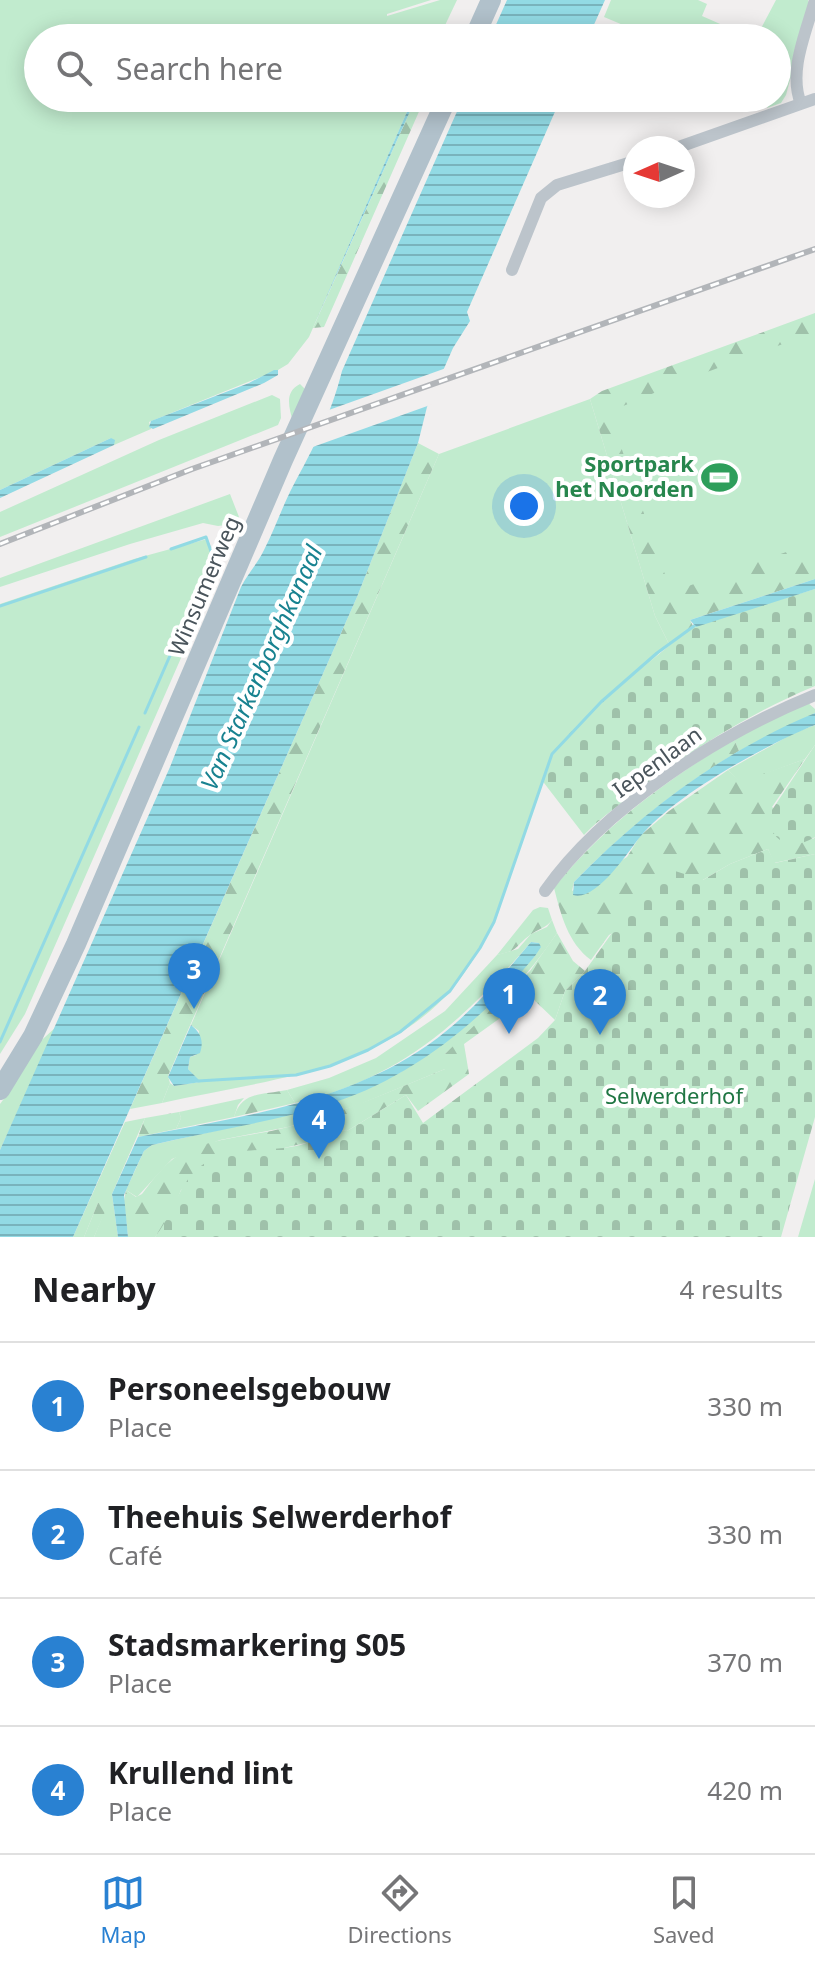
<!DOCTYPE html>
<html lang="en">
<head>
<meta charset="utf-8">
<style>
	:root { --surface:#fff; --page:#f6f6f6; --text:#202124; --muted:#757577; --line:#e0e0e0; --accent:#2981d2 }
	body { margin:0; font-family:"Noto Sans",sans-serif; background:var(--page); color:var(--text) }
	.compass { position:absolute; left:623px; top:136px; width:72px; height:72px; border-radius:50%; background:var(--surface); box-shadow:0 4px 20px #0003; rotate:267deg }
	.you { position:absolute; left:524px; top:506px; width:28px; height:28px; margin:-20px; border:6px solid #fff; border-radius:50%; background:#1a73e8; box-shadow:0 0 0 12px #1a73e833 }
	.badge { display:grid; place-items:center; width:52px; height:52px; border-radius:50%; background:var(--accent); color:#fff; font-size:26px; font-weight:700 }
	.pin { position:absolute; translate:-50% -66px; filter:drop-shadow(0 2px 4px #0008) }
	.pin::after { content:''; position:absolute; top:42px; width:28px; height:24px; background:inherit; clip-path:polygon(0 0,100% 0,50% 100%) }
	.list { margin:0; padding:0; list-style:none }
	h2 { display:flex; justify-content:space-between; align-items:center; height:104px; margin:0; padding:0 32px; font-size:34px }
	h2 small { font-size:26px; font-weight:400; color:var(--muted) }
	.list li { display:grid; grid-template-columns:52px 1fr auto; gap:24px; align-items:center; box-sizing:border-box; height:128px; padding:0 32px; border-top:2px solid var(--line) }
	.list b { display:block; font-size:30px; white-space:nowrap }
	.list p { margin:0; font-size:26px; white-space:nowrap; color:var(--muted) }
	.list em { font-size:26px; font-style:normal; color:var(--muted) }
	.icon { flex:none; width:44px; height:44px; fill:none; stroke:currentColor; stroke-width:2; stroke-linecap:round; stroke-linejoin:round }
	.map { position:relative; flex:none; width:815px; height:1237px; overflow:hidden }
	.search { position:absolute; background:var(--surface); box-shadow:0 4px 20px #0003; left:24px; right:24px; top:24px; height:88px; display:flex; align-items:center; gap:20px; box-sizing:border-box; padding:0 28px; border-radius:44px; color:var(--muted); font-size:30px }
	.sheet { height:616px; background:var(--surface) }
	nav { display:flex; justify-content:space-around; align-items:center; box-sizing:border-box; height:112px; border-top:2px solid var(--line); background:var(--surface); font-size:22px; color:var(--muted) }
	nav a { display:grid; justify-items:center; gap:4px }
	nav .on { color:var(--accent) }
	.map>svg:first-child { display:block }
	.grass { fill:#c1ebce }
	.forest { fill:url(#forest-firs) }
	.cemetery { fill:url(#cemetery-stones) }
	.water { fill:url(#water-rules) }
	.pier { fill:#f1efef }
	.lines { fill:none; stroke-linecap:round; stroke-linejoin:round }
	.stream { stroke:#92dae4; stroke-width:3 }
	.street { stroke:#bcc4cb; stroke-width:12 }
	.primary { stroke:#b1c1cb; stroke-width:20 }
	.rail-casing { stroke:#b2b5b9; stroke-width:6 }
	.rail { stroke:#fff; stroke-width:3; stroke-dasharray:9; stroke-linecap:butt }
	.labels { text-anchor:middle; stroke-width:8; stroke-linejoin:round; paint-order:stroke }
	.leisure-label { font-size:22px; font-weight:bold; fill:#27864d; stroke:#fff; text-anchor:end }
	.street-label { font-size:22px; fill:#49545b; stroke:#fff }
	.park-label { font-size:22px; fill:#1f7643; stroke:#fff }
	.water-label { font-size:24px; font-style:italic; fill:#188290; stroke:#fff }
</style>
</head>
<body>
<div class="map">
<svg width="815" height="1237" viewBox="0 0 815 1237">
	<defs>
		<pattern id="forest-firs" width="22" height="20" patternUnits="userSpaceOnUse" patternTransform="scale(2)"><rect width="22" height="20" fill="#c1ebce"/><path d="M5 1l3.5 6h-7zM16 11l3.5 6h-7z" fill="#9fc1aa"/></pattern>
		<pattern id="cemetery-stones" width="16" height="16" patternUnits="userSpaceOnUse" patternTransform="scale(2)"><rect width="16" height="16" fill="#c1ebce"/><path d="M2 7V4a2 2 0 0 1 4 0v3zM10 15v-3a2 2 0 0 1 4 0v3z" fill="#9fc1aa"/></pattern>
		<pattern id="water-rules" width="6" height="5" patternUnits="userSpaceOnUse" patternTransform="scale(2)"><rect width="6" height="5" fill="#92dae4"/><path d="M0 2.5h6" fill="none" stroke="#79b3bc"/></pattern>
	</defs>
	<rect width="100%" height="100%" fill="#f1efef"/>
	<path class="grass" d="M 0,0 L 431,0 L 387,14 L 387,16 L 440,0 L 457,0 L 439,38 L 38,38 L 38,98 L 413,98 L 309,337 L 288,364 L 278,370 L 149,422 L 151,429 L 114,445 L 111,438 L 0,490 Z
		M 611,0 L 698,0 L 707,4 L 702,16 L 752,38 L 654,38 L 604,17 Z
		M 776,0 L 808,0 L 810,6 L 786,95 L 781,103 L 767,108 L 770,98 L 777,98 L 777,38 L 756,38 Z
		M 815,328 L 815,549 L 665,599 L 603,405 Z
		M 300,384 L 307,391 L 293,422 C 289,407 284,392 300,384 Z
		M 272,395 L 280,399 L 281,418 L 278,425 L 0,537 L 0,512 L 159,440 Z
		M 590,399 L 655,616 L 669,644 L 552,754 L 494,922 C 482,945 469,969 452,989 C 379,1073 262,1080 162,1103 L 170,1083 L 174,1086 L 200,1082 L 188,1069 L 190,1057 L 196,1055 L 199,1031 L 191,1025 L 439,454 Z
		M 230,494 L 239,517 L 233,524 L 218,526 L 203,523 L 130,544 L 0,587 L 0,578 Z
		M 207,539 L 212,549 L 219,555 L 220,569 L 25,1014 L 0,1054 L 0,604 L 134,559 Z
		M 807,702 L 815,709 L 815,713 L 739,751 L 734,739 Z
		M 815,725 L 815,745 L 805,759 L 740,783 L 728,770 L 792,734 Z
		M 552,920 L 557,933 C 527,979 486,1017 445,1054 L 445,1069 L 358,1105 L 288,1127 L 220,1140 L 172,1159 L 137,1197 L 126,1190 L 144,1151 L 152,1145 L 326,1106 L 401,1072 L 503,990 L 535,956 L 539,943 L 531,942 C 463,1021 401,1079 295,1103 L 287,1090 L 329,1078 L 376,1058 L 445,1011 L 497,955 L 518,949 L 531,934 L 547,927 Z
		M 56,1027 L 0,1150 L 0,1104 L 12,1088 L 34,1047 Z
		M 244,1098 L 238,1105 L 234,1117 L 176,1129 L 181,1118 L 179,1112 Z
		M 145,1118 L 112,1194 L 118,1237 L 94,1237 L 108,1203 L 98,1203 L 84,1237 L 73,1237 L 125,1122 Z
		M 815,1179 L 815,1237 L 798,1237 Z"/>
	<path class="forest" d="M 416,98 L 425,98 L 324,327 L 313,328 Z
		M 815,313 L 815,332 L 680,382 L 609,412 L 671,592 L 815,542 L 815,579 L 690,620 L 693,626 L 669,644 L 655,616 L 590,399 L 602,391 Z
		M 418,443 L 439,454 L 168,1076 L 170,1083 L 162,1103 L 130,1109 L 357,597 Z
		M 734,739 L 739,751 C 678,787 624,831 574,882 L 572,891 L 627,857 L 640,836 L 669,811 L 728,770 L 740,782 L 805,759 L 772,807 L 813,839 L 815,837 L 815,854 L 774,863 L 768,849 L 730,864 L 609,935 L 591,960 C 568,943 561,915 554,888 C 603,826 667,780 734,739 Z
		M 540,907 L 548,908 L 552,920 C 546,928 538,929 530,935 C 514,947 520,950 497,955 L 533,910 Z
		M 557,933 L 573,961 L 585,971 L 565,991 L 555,1020 L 533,999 L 503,1016 L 464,1044 L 469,1074 L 418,1111 L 406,1095 L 347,1131 L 332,1129 L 314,1141 L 284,1148 L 181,1190 L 169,1220 L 155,1237 L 128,1237 L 124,1201 L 126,1190 L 136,1197 L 142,1194 C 154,1178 167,1160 186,1151 C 218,1137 255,1136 288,1127 C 342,1113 393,1090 445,1069 L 445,1054 L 530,971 Z
		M 287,1090 L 295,1103 L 234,1117 C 242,1091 262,1095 287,1090 Z
		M 179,1112 L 181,1118 L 176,1129 L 138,1137 L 145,1118 Z
		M 98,1203 L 109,1203 L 94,1237 L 84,1237 Z"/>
	<path class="cemetery" d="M 815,589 L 815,686 C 753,712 699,745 646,785 C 625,801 602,816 584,835 L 541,779 L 552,754 L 570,733 L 601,702 L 693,626 Z
		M 815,745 L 815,837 C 791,852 768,842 770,813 Z
		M 768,849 L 775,863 L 815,854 L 815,1117 L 781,1237 L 155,1237 C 170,1218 173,1202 185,1184 C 211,1142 256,1154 296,1146 C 318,1142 324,1128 347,1131 L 406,1095 L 423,1123 L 538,1038 L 555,1020 L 565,991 L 585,971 L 631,906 L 652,885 L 672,870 L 703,880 L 730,864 Z"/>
	<path class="water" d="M 507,0 L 605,0 L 588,38 L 490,38 Z
		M 413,98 L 416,98 L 314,325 Z
		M 463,98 L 561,98 L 467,312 L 470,321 L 453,348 L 427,407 L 418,443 L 357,597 L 73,1237 L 0,1237 L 0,1150 L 170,767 L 241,587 C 248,573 258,563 264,550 C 275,529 282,507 293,486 C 314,447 331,415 342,371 Z
		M 274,370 L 278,370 L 278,375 L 264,383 L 153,429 L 149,427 L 151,421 L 249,383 Z
		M 111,438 L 115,440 L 114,445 L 0,498 L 0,490 Z
		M 815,579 L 815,589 L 696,627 L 690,620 Z
		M 815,713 L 815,725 C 765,745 673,796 640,837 C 627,853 596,902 573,895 L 574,882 C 643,811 723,751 815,713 Z
		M 531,942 L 539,943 L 541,947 L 535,956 C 480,1023 408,1081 323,1106 C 274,1121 223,1129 174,1140 L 152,1145 L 144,1151 L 135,1170 L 124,1195 L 128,1237 L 118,1237 L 112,1194 L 138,1137 C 237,1117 343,1104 428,1045 C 468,1017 500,979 531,942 Z
		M 191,1025 C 201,1033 204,1041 200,1053 L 190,1057 L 188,1069 L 201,1082 L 174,1086 L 168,1077 Z"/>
	<path class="pier" d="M 449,367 L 433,404 L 310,448 L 326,411 Z"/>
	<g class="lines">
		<path class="stream" d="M 0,606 L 146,557
			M 145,713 L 213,557 L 206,537 L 171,549
			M 0,1042 L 139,727
			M 198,1081 L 296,1075 L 330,1066 L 368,1050 L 400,1032 L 450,991 L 480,948 L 494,922 L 552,754 L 601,702 L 657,653 L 694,626"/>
		<path class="street" d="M 801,104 C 788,71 806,33 815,0
			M 676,148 L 815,99
			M 512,270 L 541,198 L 557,185 L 635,161
			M 545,891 C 604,807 721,733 815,695"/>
		<path class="primary" d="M 474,38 L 491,0
			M 0,1090 L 33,1036 L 76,944 L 283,460 L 447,98"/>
		<defs>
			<path id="rail" d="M 0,544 L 192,469 L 815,249"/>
		</defs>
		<use href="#rail" class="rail-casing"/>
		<use href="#rail" class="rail"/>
	</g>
	<defs>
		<symbol id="stadium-bare" viewBox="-9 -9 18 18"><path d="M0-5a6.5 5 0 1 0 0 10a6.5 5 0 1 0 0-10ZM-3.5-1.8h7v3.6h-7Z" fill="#2e9e5b" stroke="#fff" stroke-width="2.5" paint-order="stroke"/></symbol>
	</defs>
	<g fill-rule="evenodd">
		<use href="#stadium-bare" x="694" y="452" width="51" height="51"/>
	</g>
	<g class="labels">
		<g class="leisure-label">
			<text x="694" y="472">Sportpark<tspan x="694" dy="25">het Noorden</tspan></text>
		</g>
		<g class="street-label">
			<text transform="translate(204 586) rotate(-67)" y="8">Winsumerweg</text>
			<text transform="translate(657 762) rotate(-36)" y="8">Iepenlaan</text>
		</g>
		<g class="park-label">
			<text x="674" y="1104">Selwerderhof</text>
		</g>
		<g class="water-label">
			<text transform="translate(262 668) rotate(-66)" y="8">Van Starkenborghkanaal</text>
		</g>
	</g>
</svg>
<svg class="compass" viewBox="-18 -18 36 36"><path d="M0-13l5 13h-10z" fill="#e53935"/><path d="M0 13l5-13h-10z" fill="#757577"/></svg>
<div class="you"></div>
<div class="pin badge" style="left:509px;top:1034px">1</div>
<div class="pin badge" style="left:600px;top:1035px">2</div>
<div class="pin badge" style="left:194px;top:1009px">3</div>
<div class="pin badge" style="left:319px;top:1159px">4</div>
<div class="search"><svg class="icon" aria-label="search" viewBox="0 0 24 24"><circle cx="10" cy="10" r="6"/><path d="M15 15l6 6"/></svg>Search here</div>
</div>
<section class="sheet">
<h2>Nearby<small>4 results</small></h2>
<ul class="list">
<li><span class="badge">1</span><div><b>Personeelsgebouw</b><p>Place</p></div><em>330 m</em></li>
<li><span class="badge">2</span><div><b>Theehuis Selwerderhof</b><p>Café</p></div><em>330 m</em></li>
<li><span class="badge">3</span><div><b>Stadsmarkering S05</b><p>Place</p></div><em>370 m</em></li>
<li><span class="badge">4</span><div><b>Krullend lint</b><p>Place</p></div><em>420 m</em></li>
</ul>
</section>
<nav>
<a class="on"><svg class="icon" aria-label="map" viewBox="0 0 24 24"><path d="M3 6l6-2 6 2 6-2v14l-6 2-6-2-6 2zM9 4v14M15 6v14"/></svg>Map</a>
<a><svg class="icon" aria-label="directions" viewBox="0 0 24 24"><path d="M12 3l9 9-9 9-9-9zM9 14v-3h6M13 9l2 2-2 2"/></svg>Directions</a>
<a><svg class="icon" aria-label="saved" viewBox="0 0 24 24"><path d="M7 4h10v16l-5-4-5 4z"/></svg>Saved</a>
</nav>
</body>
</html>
